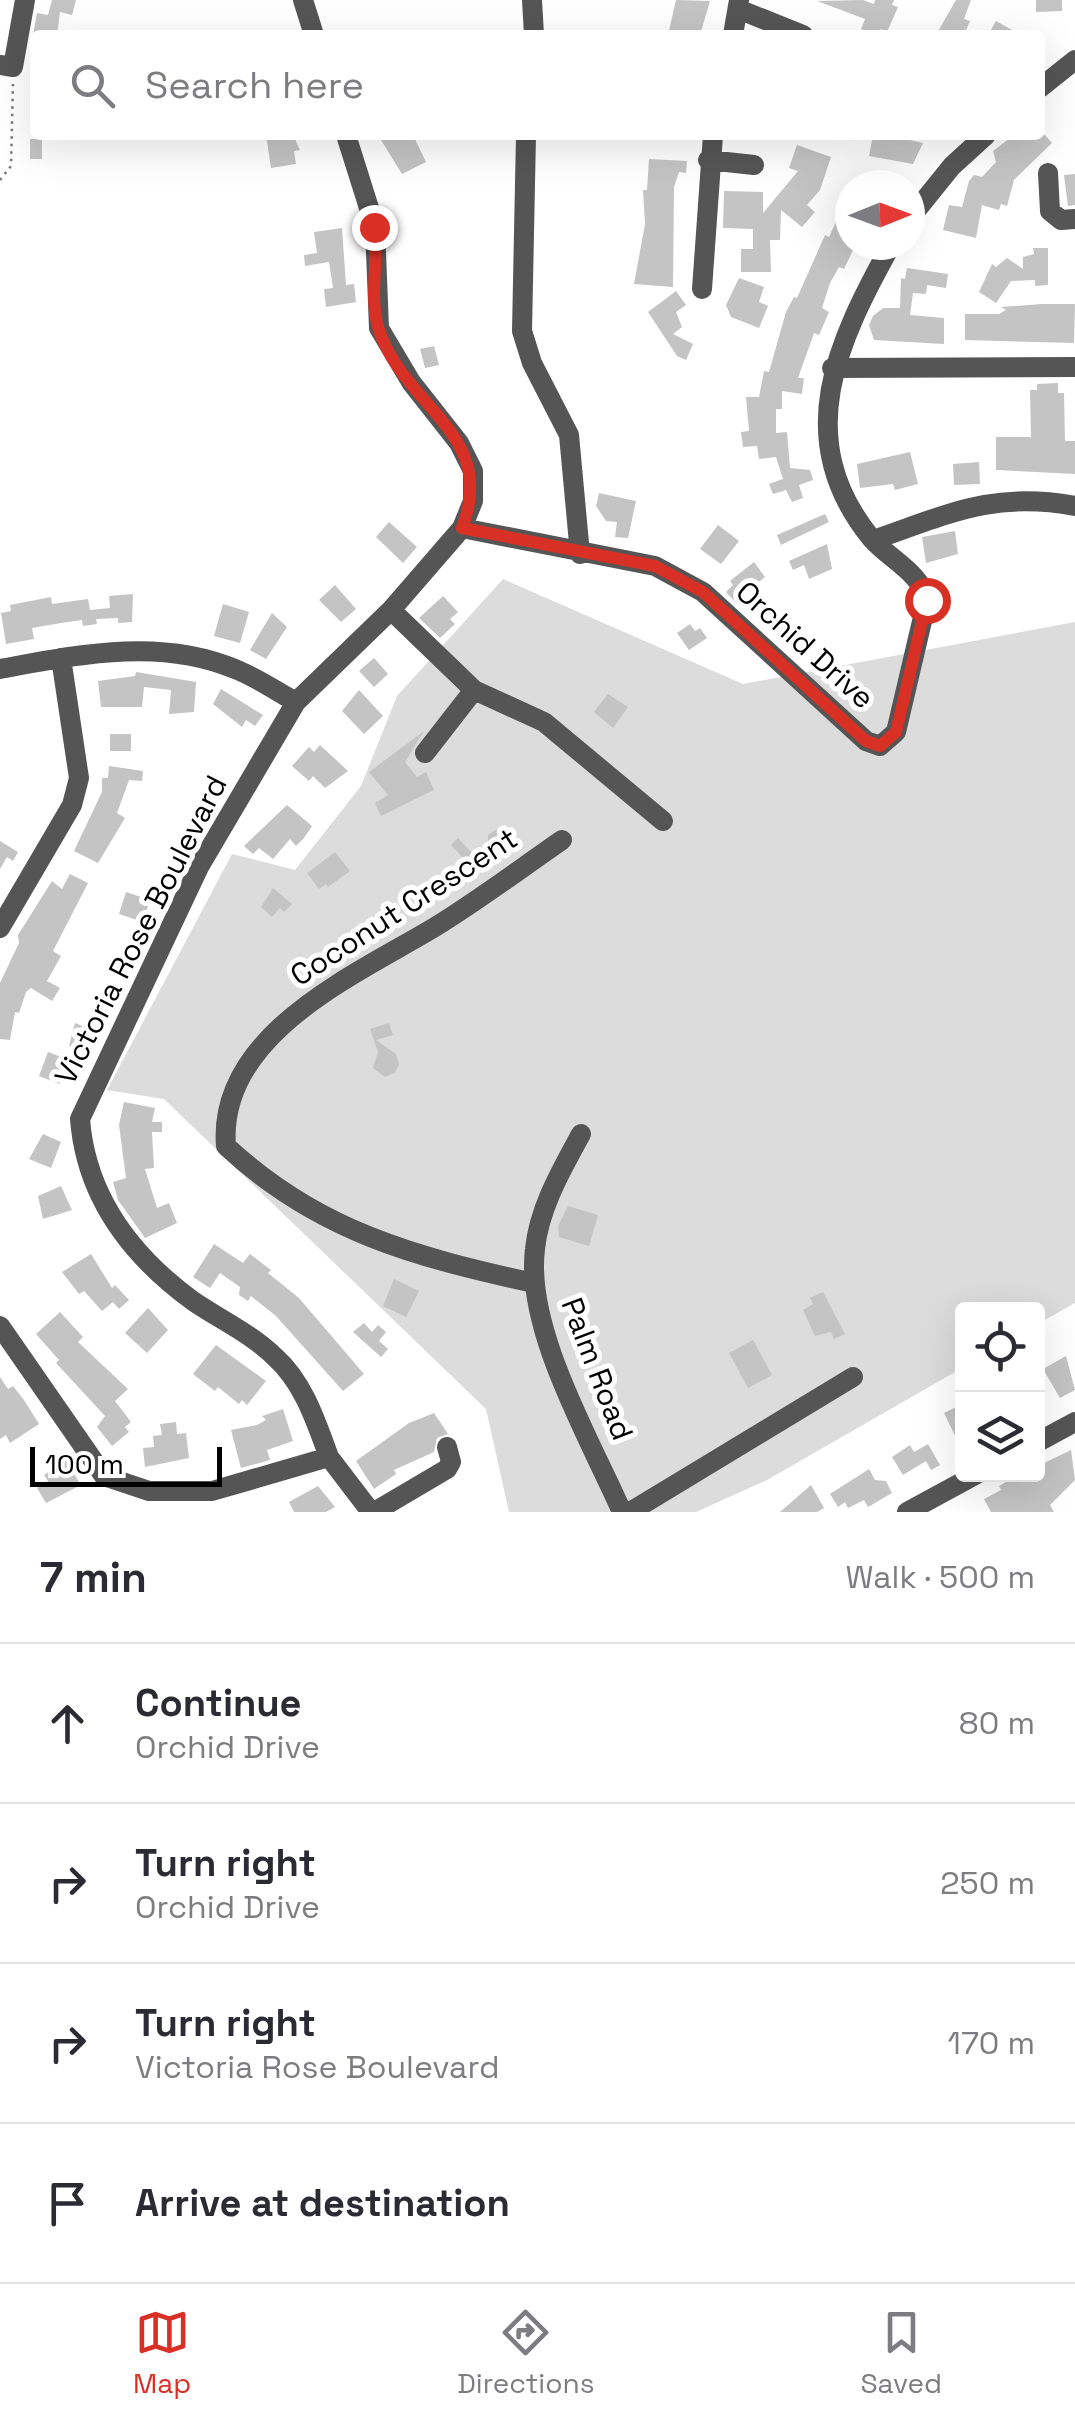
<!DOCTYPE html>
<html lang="en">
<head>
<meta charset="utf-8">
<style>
	:root { --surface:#fff; --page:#f2f2f3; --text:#2b2b33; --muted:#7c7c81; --line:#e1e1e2; --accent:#d93025 }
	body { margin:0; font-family:"Space Grotesk",sans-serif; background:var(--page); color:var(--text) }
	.controls { position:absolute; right:30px; bottom:30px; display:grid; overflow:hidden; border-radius:10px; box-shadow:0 10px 40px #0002 }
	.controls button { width:90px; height:90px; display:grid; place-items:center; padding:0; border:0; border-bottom:2px solid var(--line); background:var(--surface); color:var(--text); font:50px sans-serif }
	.compass { position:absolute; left:835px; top:170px; width:90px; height:90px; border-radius:50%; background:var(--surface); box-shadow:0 10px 40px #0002; rotate:89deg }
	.scale { position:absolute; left:30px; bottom:25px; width:192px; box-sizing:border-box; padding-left:10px; border:5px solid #000; border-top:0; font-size:28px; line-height:35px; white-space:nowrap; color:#000; -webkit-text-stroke:8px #fff; paint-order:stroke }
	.stop { position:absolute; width:30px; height:30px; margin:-22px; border:8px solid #d93025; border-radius:50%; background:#fff }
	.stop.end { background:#d93025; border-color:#fff; box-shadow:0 2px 10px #0008 }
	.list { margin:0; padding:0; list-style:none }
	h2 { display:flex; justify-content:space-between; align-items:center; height:130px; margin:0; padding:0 40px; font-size:42px }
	h2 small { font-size:32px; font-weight:400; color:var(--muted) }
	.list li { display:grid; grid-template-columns:65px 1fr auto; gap:30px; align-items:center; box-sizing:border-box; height:160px; padding:0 40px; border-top:2px solid var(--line) }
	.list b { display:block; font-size:38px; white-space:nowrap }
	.list p { margin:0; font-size:32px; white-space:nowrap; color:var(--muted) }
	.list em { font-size:32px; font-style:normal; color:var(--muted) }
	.icon { flex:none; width:55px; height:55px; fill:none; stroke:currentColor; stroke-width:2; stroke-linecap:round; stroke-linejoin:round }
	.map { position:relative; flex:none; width:1075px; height:1512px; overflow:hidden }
	.search { position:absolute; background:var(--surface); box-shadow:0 10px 40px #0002; left:30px; right:30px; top:30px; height:110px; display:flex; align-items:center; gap:25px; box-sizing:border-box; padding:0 35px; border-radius:10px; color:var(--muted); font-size:38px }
	.sheet { height:770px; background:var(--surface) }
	nav { display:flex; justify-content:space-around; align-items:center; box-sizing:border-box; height:140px; border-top:2px solid var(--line); background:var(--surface); font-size:28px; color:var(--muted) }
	nav a { display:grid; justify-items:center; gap:5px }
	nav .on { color:var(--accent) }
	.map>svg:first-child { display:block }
	.green { fill:#dcdcdc }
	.building { fill:#c4c4c4 }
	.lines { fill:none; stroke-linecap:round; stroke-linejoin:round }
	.path { stroke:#777; stroke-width:2.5; stroke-dasharray:2.5 5; stroke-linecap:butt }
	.minor { stroke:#555; stroke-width:20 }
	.route { stroke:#d93025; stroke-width:12 }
	.labels { text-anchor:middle; stroke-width:10; stroke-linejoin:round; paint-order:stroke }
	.street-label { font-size:30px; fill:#000; stroke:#fff }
</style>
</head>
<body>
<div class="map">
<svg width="1075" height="1512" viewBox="0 0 1075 1512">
	<rect width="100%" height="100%" fill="#fff"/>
	<path class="green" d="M 503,579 L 743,684 L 1075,622 L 1075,1303 L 1038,1324 L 1038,1310 L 962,1310 L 962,1368 L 767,1480 L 696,1512 L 509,1512 L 486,1409 L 164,1099 L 107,1090 L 232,854 L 295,870 L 361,786 L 397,696 Z"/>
	<path class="building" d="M 52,0 L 76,0 L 72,15 L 60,12 L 57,35 L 33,35 L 37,13 L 48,15 Z
		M 676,0 L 710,1 L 700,35 L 668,35 Z
		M 863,0 L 874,4 L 875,0 L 894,0 L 892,5 L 898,7 L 887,32 L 881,29 L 875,35 L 861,29 L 865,19 L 817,1 Z
		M 956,0 L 971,0 L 964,19 L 970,21 L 964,35 L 937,33 Z
		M 1036,0 L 1062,0 L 1062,11 L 1036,12 Z
		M 996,21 L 1021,35 L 988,35 Z
		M 266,135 L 293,135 L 300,150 L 294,151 L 296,164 L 271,168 Z
		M 390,135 L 413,135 L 426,162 L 402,174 L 381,140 Z
		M 873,135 L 888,135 L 923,143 L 913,164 L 869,156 Z
		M 1014,135 L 1045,135 L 1052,143 L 1014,180 L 1007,206 L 1001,204 L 999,210 L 982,205 L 976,238 L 943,230 L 949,205 L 962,207 L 969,181 L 974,175 L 982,177 L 996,162 L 993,151 Z
		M 30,139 L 42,139 L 42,159 L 30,159 Z
		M 797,145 L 831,157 L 820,190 L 807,205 L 815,212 L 802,227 L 781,210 L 780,240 L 770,240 L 771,272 L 741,272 L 741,249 L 753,249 L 753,229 L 723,228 L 724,191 L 763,192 L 763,213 L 798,171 L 789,168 Z
		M 649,159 L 687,161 L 686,173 L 679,172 L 674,187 L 673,287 L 634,284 L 645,224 L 643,190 L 647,190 Z
		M 1075,174 L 1075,205 L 1068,206 L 1064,175 Z
		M 836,222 L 850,228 L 850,245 L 855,246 L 844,269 L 839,267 L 830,283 L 822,308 L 829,312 L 819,335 L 814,333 L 798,378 L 804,378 L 802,394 L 782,391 L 782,409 L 776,409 L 776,433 L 787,432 L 790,468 L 810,470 L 813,480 L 799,485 L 803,498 L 792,502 L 786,490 L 773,494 L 769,484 L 783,479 L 776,457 L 759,459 L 757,446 L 743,447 L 741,432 L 749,431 L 746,397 L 759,397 L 764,371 L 769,372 L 786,312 L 794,297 L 797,298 L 825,235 L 829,237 Z
		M 342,228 L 346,285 L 354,284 L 356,302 L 326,307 L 324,289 L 333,288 L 329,262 L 305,266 L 304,255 L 317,253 L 314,232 Z
		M 1033,248 L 1048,248 L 1048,285 L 1035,286 L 1035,280 L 1011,281 L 996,303 L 979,292 L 992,264 L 996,267 L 1007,258 L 1023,269 L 1023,257 L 1034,254 Z
		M 907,268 L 948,274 L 946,288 L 927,285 L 926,294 L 913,293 L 910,315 L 944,318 L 944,344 L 874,340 L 869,325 L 873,316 L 883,308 L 900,308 L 901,278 L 905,279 Z
		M 739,278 L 764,287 L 759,302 L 768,306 L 759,328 L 731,317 L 726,305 Z
		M 676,291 L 686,305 L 676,312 L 682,327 L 673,334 L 693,344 L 686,360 L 677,356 L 648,312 Z
		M 1042,304 L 1075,304 L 1074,343 L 965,340 L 965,314 L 999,314 L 1006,310 L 1001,307 Z
		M 434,346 L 439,365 L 425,368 L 420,349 Z
		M 1058,383 L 1058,393 L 1064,393 L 1065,441 L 1075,441 L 1075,474 L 996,470 L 996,437 L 1031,437 L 1030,390 L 1037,390 L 1037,384 Z
		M 910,452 L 918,484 L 895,490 L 893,484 L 860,488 L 857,464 Z
		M 979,462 L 980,484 L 954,485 L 953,464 Z
		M 599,493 L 636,501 L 628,538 L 615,537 L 617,522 L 606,521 L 596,506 Z
		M 825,514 L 829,522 L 781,545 L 777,535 Z
		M 389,522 L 417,547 L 403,563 L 376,537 Z
		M 718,525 L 739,541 L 721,564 L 700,549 Z
		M 955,531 L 958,554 L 926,563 L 922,537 Z
		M 827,544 L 832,569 L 809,579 L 804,565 L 793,570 L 789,561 Z
		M 754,562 L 765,577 L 735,602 L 726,592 L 733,585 L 730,581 Z
		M 335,585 L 356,609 L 341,622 L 319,600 Z
		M 133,594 L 132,622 L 118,623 L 118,618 L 96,619 L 97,624 L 83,626 L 82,620 L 61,623 L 32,628 L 34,639 L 6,644 L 1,613 L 11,611 L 10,605 L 51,597 L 52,604 L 88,599 L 90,610 L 110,608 L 109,596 Z
		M 443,596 L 458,612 L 450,619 L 455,624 L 440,638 L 419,618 Z
		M 223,604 L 249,612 L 240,643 L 214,636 Z
		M 272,613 L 287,627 L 266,659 L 250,650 Z
		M 690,624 L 695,631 L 700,628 L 707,638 L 689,650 L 677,633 Z
		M 374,658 L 388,674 L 374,687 L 359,671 Z
		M 136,672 L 196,682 L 194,712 L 169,714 L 171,690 L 144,687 L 142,707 L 101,707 L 98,681 L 135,676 Z
		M 221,689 L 263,715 L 255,726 L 246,720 L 242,727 L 213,704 Z
		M 359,690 L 383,716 L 364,734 L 342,711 Z
		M 608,694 L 628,707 L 613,728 L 594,712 Z
		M 424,731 L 405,762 L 417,777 L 426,772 L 434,790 L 381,816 L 375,803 L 388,795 L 369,772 Z
		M 110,734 L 131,734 L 131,751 L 110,751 Z
		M 320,745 L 348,771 L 325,788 L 313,776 L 309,781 L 292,766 L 309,747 L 314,752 Z
		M 109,766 L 143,771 L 142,781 L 129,780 L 117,813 L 125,818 L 98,863 L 74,851 L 102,792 L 102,778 L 108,778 Z
		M 287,805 L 312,826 L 304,838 L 296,846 L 290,839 L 273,859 L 259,848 L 253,854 L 244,846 Z
		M 497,829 L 505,830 L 517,844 L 499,860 L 488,847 L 488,835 Z
		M 458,838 L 473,854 L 466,861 L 451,845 Z
		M 0,841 L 18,852 L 13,861 L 7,857 L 0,869 Z
		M 335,852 L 350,871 L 328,887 L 326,884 L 319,889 L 307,873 Z
		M 452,866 L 463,877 L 450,890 L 439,878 Z
		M 70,874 L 88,883 L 53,951 L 61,956 L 47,981 L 60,988 L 52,1001 L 31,988 L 26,992 L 19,1013 L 15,1012 L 10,1040 L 0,1039 L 0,983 L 19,943 L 18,935 L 52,881 L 62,889 Z
		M 424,884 L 435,903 L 422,912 L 417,904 L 409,908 L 402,898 Z
		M 273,888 L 292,904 L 284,912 L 280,908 L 272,917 L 261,907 Z
		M 126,892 L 150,900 L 143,922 L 119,914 Z
		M 75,1023 L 97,1032 L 88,1053 L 69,1046 Z
		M 389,1023 L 393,1035 L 376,1040 L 396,1054 L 399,1064 L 395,1073 L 385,1077 L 373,1068 L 378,1052 L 370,1029 Z
		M 48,1052 L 69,1060 L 60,1084 L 39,1076 Z
		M 124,1102 L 155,1108 L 152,1122 L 162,1122 L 162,1132 L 152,1132 L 154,1168 L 145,1169 L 157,1208 L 169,1203 L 177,1223 L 145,1238 L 118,1200 L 113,1182 L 126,1178 L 119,1125 Z
		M 43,1134 L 61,1142 L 51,1168 L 29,1159 Z
		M 61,1186 L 72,1210 L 43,1219 L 38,1196 Z
		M 568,1206 L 598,1215 L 589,1246 L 559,1237 L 558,1226 Z
		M 214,1244 L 243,1263 L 250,1254 L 271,1270 L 268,1273 L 299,1298 L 364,1374 L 343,1391 L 276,1316 L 251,1296 L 248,1301 L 239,1295 L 240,1287 L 220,1273 L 210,1288 L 193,1277 Z
		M 91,1254 L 112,1288 L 115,1285 L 129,1300 L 119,1309 L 113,1302 L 102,1311 L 84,1291 L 79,1294 L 62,1272 Z
		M 394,1279 L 419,1291 L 406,1317 L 383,1306 Z
		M 823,1292 L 845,1334 L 834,1339 L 831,1332 L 815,1336 L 803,1310 L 813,1304 L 810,1298 Z
		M 148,1308 L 168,1330 L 147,1353 L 125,1333 Z
		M 60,1312 L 83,1337 L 78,1342 L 128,1389 L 115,1401 L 131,1422 L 125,1427 L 129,1432 L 112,1446 L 97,1427 L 105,1416 L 56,1363 L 59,1360 L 36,1334 Z
		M 364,1323 L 372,1332 L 378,1325 L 386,1332 L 379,1341 L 388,1349 L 381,1357 L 353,1332 Z
		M 753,1340 L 772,1375 L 748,1388 L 729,1353 Z
		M 216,1345 L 266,1381 L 247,1405 L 242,1400 L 239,1404 L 218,1387 L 215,1391 L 193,1374 Z
		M 1066,1356 L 1075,1390 L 1060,1398 L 1043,1369 Z
		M 0,1377 L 8,1389 L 13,1386 L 24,1400 L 39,1424 L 10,1443 L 6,1435 L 0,1439 Z
		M 962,1404 L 962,1450 L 944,1413 Z
		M 283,1409 L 293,1441 L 267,1450 L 270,1460 L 241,1468 L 231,1430 L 257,1425 L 266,1420 L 262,1416 Z
		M 434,1413 L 448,1434 L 437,1438 L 434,1452 L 394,1470 L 396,1474 L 374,1489 L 356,1461 L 409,1423 Z
		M 176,1422 L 177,1434 L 186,1433 L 189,1458 L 145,1467 L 143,1448 L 154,1447 L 153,1436 L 162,1435 L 160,1424 Z
		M 928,1444 L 940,1465 L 931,1470 L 926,1461 L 903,1475 L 892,1457 L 910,1445 L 914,1452 Z
		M 1071,1450 L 1075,1480 L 1050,1505 L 1054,1512 L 991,1512 L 984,1499 L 1001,1490 L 999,1486 L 1019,1474 L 1038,1474 L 1038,1466 Z
		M 66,1461 L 81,1485 L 46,1503 L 37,1488 L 48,1481 L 44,1475 Z
		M 869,1469 L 875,1480 L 886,1481 L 892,1493 L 868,1507 L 864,1500 L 848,1508 L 845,1502 L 838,1507 L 830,1494 Z
		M 811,1485 L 824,1508 L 817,1512 L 780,1512 Z
		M 318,1486 L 335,1507 L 326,1512 L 294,1512 L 289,1502 Z"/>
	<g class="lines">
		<path class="path" d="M 0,180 L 11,166 L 13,84"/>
		<path class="minor" d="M 303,0 L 314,35
			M 532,0 L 534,35
			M 738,9 L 803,35
			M 733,35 L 739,0
			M 0,65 L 13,67 L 25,0
			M 1040,88 L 1075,60
			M 526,135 L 522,331 L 532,363 L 569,435 L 580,554
			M 708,160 L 754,165
			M 1048,173 L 1050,211 L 1061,220 L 1075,219
			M 910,218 L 952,166 L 986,135
			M 702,289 L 713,135
			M 832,368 L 1075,367
			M 462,528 L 655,566 L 703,592 L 866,741 L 880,746 L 896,732 L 927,600 C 920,572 889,559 871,538 C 790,438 838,341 891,245
			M 873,540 C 949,514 993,491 1075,506
			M 391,610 L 474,690 L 544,722 L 663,821
			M 0,669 C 77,655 159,637 235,669 C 256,677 276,691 296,702
			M 425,753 L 474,690
			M 0,928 L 72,805 L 79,778 L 61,658
			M 581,1134 C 562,1169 539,1208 535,1249 C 525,1329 590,1439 622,1512
			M 534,1283 C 415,1257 317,1231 226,1146 C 217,1034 357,974 435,927 C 479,900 520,869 562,840
			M 0,1326 L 104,1476 L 149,1491 L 212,1491 L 329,1457 L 371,1512
			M 1038,1442 L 1075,1422
			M 329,1457 C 316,1422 304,1383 275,1357 C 252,1334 219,1319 193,1301 C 130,1255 86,1197 80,1119 L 199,867 L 296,702 L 391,610 L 462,528 L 473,501 L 473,471 L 459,443 L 411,382 L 379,328 L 375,227 L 346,135
			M 374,1512 L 447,1469 L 451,1462 L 447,1447
			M 630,1512 L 853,1377
			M 907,1512 L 977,1474"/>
	</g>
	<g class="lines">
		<path class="route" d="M 374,227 C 379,260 369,296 378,327 C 403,408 499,433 462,528 L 655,566 L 703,592 L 866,741 L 880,746 L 896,732 L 927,600"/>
	</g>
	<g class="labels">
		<g class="street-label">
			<text transform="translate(805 645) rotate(42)" y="10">Orchid Drive</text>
			<text transform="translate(404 907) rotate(-33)" y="10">Coconut Crescent</text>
			<text transform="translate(141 930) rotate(-63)" y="10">Victoria Rose Boulevard</text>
			<text transform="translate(597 1369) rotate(69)" y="10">Palm Road</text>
		</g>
	</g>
</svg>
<div class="controls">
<button><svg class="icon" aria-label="locate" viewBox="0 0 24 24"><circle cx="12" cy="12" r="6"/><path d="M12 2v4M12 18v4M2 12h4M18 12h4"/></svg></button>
<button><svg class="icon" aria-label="layers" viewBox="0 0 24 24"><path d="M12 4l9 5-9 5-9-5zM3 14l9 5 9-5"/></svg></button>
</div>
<svg class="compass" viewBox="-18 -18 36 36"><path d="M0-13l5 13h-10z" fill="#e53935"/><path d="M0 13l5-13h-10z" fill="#7c7c81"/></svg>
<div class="scale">100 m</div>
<div class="stop" style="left:927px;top:600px"></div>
<div class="stop end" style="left:374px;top:227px"></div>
<div class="search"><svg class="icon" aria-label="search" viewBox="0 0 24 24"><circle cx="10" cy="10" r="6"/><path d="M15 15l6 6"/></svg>Search here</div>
</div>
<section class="sheet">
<h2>7 min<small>Walk · 500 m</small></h2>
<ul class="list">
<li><svg class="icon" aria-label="ahead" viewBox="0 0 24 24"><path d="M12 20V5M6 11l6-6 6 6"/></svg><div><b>Continue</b><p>Orchid Drive</p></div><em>80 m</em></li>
<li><svg class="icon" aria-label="right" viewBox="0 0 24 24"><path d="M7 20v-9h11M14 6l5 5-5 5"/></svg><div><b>Turn right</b><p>Orchid Drive</p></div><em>250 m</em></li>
<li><svg class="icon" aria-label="right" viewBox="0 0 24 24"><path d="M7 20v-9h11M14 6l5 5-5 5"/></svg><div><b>Turn right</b><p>Victoria Rose Boulevard</p></div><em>170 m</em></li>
<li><svg class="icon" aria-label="arrive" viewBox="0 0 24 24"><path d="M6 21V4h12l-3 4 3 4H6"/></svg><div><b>Arrive at destination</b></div></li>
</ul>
</section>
<nav>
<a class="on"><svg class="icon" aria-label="map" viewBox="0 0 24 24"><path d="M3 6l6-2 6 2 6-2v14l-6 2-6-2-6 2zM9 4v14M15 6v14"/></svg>Map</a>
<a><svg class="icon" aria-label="directions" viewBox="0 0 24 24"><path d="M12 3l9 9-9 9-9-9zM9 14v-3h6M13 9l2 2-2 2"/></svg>Directions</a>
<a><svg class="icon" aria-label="saved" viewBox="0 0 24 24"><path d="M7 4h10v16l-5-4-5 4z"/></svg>Saved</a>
</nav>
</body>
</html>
